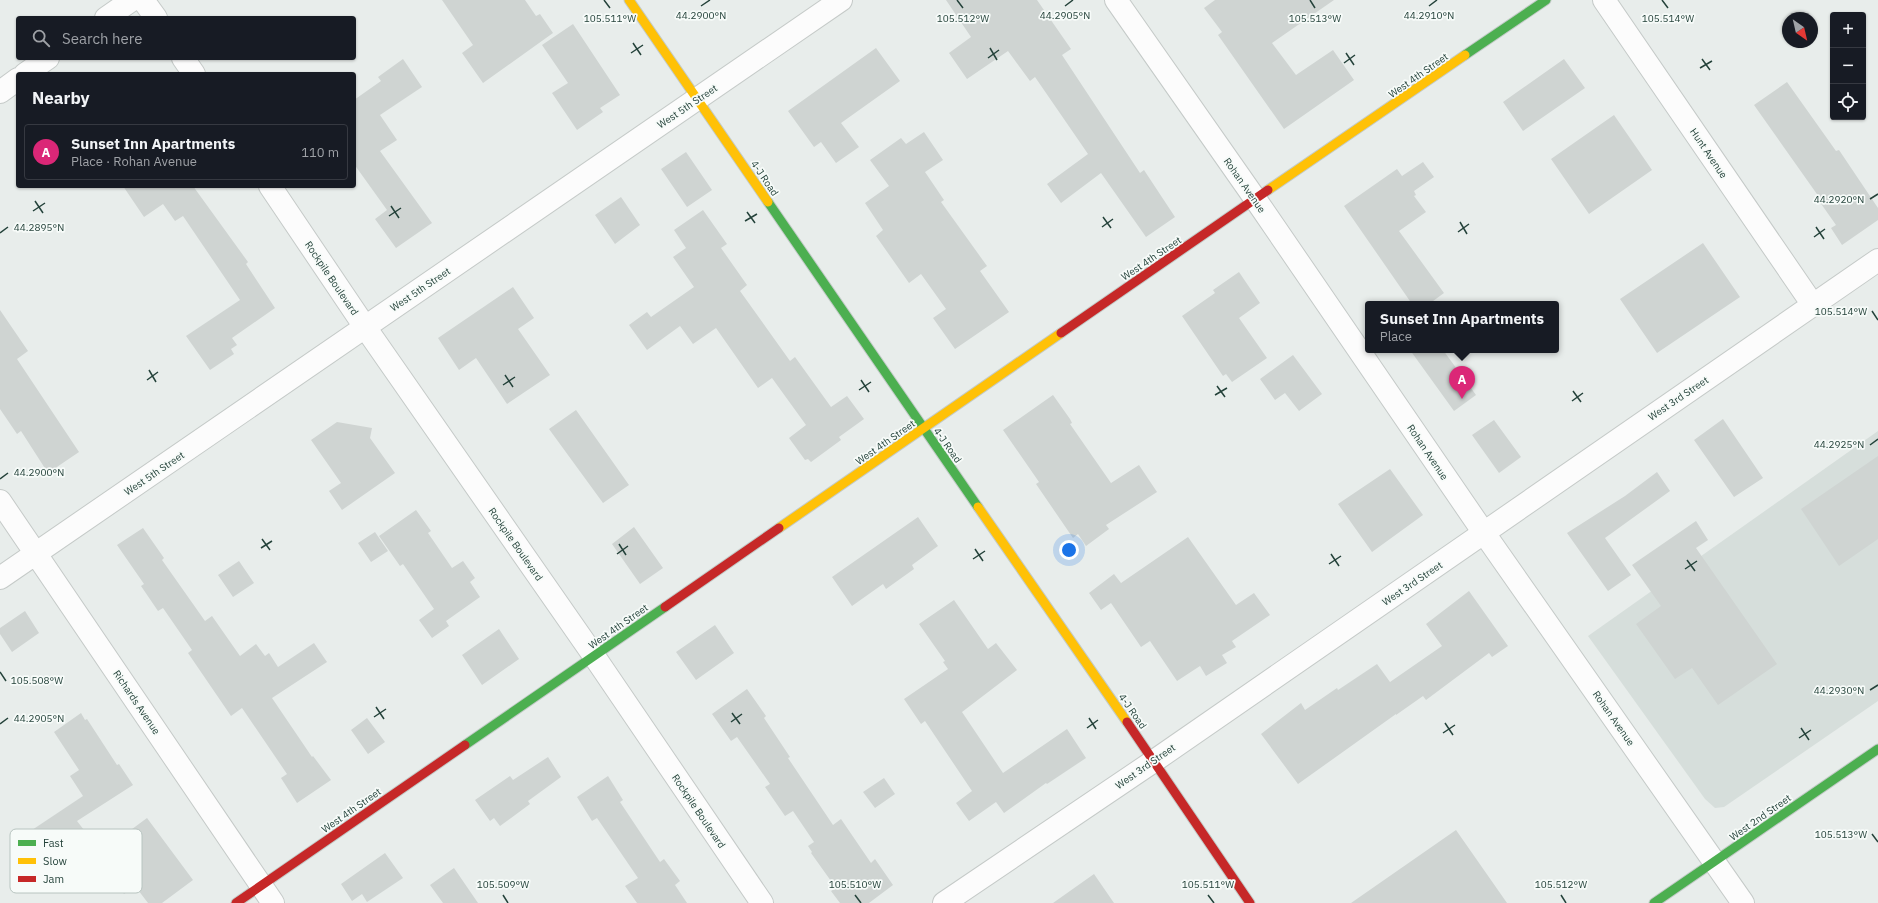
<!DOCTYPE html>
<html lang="en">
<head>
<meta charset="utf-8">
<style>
	:root { --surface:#171b24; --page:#20242c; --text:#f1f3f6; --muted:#9ea1a6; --line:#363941; --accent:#db2777 }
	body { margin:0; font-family:"IBM Plex Sans",sans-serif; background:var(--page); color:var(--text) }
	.controls { position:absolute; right:12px; top:12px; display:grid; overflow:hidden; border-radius:4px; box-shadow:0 1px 3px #0004 }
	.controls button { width:36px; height:36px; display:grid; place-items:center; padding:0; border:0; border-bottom:1px solid var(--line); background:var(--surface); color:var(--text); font:20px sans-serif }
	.compass { position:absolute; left:1782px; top:12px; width:36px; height:36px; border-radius:50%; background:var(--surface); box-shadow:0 1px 3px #0004; rotate:146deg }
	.you { position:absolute; left:1069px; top:550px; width:14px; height:14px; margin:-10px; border:3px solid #fff; border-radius:50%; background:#1a73e8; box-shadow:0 0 0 6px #1a73e833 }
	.badge { display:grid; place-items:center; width:26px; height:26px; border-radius:50%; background:var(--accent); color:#fff; font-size:13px; font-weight:700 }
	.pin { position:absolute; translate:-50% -33px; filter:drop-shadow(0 1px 2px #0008) }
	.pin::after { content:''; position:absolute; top:21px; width:14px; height:12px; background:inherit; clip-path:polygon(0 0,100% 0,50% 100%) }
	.popup { position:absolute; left:1365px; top:301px; width:194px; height:52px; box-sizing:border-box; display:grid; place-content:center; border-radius:4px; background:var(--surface); filter:drop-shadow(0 1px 3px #0005); font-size:13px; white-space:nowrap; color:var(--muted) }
	.popup b { font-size:15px; color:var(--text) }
	.popup::after { content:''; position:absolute; left:50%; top:100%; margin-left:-8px; border:8px solid transparent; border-top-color:var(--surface) }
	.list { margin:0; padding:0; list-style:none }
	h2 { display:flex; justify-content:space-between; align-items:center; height:52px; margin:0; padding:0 16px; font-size:17px }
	h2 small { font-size:13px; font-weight:400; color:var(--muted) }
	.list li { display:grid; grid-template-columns:26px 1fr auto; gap:12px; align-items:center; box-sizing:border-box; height:56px; margin:0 8px 8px; padding:0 8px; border:1px solid var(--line); border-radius:4px }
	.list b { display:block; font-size:15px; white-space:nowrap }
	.list p { margin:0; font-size:13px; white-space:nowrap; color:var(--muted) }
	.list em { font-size:13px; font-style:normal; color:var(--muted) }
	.icon { flex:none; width:22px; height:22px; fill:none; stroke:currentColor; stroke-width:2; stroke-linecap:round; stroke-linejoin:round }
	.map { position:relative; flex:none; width:1878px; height:903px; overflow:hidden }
	.search { position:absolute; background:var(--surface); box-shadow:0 1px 3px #0004; left:16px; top:16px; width:340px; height:44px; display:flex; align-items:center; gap:10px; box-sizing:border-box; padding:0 14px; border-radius:4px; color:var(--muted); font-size:15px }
	.panel { position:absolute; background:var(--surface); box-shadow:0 1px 3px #0004; left:16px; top:72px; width:340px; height:116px; border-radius:4px }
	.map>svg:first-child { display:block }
	.built { fill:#d6dedb }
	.building { fill:#cfd4d2 }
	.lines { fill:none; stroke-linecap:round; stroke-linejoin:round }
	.street-casing { stroke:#c5cac8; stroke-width:24 }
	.fast-casing { stroke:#c3cbc8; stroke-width:11 }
	.slow-casing { stroke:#c3cbc8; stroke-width:11 }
	.jam-casing { stroke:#c3cbc8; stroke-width:11 }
	.street { stroke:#fcfcfc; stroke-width:22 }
	.fast { stroke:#4caf50; stroke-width:9 }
	.slow { stroke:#ffc107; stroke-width:9 }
	.jam { stroke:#c62828; stroke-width:9 }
	.ticks { fill:none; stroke:#24423a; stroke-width:1.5 }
	.labels { text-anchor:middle; stroke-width:3.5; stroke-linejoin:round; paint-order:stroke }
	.street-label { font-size:10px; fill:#24423a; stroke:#f7fbf9 }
	.key { fill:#f7fbf9; stroke:#b8c4c0; stroke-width:1 }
	.key-label { font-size:11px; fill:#24423a }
	.ticks-label { font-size:10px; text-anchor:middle; fill:#24423a; stroke:#f7fbf9; stroke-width:3.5; stroke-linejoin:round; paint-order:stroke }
</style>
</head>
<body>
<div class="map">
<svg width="1878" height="903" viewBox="0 0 1878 903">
	<rect width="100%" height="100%" fill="#e8edeb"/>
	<path class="built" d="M 1878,431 L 1878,701 L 1724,807 L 1715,808 L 1705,799 L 1588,636 Z"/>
	<path class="building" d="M 442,0 L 525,0 L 536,16 L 540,14 L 553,33 L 483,83 L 462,53 L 473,45 Z
		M 946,0 L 1037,0 L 1071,49 L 1062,55 L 1140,173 L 1144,170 L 1175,217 L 1146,237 L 1101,173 L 1061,203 L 1047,184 L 1088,154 L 1035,77 L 1030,81 L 1008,51 L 967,79 L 949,53 L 971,37 Z
		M 1215,0 L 1334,0 L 1272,43 L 1296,75 L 1333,50 L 1354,80 L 1284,129 L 1218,35 L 1222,32 L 1204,8 Z
		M 573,24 L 620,95 L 600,108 L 603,112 L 577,130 L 552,93 L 568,83 L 542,45 Z
		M 876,48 L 900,81 L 841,123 L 859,147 L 836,163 L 821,142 L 814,147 L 788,111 Z
		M 403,59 L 422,87 L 380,115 L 397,140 L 380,151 L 432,223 L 396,248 L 375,219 L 387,210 L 354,164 L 354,100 L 381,81 L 378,77 Z
		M 1564,59 L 1585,88 L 1523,131 L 1503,102 Z
		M 1787,82 L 1836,151 L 1839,150 L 1878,208 L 1878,220 L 1842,245 L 1831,228 L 1836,225 L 1817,198 L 1819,197 L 1754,105 Z
		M 1614,115 L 1652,170 L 1589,214 L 1551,159 Z
		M 924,132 L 943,160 L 925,172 L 944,200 L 941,202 L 987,266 L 980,271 L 1009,312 L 955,349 L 933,318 L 946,309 L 921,274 L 909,283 L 876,236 L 883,230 L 865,203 L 889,186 L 870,160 L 901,138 L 906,144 Z
		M 686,152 L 712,190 L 687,207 L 661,169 Z
		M 1423,162 L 1434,177 L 1414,191 L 1416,195 L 1414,196 L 1426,212 L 1399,231 L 1444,293 L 1429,304 L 1412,304 L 1344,206 L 1397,169 L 1402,176 Z
		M 123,186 L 193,186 L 248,262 L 246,264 L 275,308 L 232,338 L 237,345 L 231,349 L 234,354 L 210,370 L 186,336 L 240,300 L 183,216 L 175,221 L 163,204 L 144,217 Z
		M 621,197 L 640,225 L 615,244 L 595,215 Z
		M 703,210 L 727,244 L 721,248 L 747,285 L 740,291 L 790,361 L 795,357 L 831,407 L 847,396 L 864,419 L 839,437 L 841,440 L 811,462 L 808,459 L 805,460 L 789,438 L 806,425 L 772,378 L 758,388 L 716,328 L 693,344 L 680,326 L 647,350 L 629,325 L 647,312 L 651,317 L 694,287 L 673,257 L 686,248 L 674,230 Z
		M 1703,243 L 1740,297 L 1657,353 L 1620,299 Z
		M 1239,272 L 1260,303 L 1239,318 L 1267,358 L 1232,382 L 1226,374 L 1223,376 L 1182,316 L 1215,293 L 1213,290 Z
		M 513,287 L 534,318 L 518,329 L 550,375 L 507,404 L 476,358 L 459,370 L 438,338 Z
		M 0,310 L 28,351 L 17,359 L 79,452 L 48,473 L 21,431 L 17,434 L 0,409 Z
		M 1410,350 L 1443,350 L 1476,395 L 1454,411 Z
		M 1293,355 L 1322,394 L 1299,411 L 1285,393 L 1275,400 L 1260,379 Z
		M 1053,395 L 1070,419 L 1072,423 L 1070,424 L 1111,483 L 1139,465 L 1157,492 L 1106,525 L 1109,529 L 1086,546 L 1078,534 L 1073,538 L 1036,484 L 1039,482 L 1003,430 Z
		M 576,410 L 629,485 L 603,503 L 549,429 Z
		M 1723,419 L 1763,478 L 1734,497 L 1694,440 Z
		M 1494,420 L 1521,457 L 1499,473 L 1472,435 Z
		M 337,422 L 372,428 L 370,438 L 395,473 L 342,510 L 329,491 L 341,483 L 311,440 Z
		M 1878,456 L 1878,539 L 1839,566 L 1801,509 Z
		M 1390,469 L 1423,515 L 1372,552 L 1338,504 Z
		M 1657,472 L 1670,491 L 1605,538 L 1631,575 L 1608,591 L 1567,533 L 1625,496 Z
		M 416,510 L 431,531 L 428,533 L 452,568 L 463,561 L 475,578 L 470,582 L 480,597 L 446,621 L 449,626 L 432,638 L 419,620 L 434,609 L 403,564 L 400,566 L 379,536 Z
		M 918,517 L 938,546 L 912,565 L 914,569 L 886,589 L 883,584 L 852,606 L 832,577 Z
		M 1696,521 L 1708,540 L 1696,548 L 1777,664 L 1718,705 L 1692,668 L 1675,679 L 1636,624 L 1661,606 L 1632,565 Z
		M 634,527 L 663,568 L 640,584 L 612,544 Z
		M 143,528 L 164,558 L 162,560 L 205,621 L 212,616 L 240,656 L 256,644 L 265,656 L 269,653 L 278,667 L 314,643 L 327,662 L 272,698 L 312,757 L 313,756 L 331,780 L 297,803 L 281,778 L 287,774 L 242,708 L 231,716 L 188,653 L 192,650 L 163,608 L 158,611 L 141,586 L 144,584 L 117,545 Z
		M 375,532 L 388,551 L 371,562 L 358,543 Z
		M 1188,537 L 1236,605 L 1254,593 L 1270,615 L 1232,641 L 1236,647 L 1222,655 L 1227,663 L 1206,676 L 1200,666 L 1177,681 L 1150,641 L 1141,647 L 1111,603 L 1101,610 L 1089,593 L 1114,574 L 1121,583 Z
		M 239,561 L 254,583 L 233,597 L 218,575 Z
		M 1469,591 L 1508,646 L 1492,657 L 1489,653 L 1426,700 L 1423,696 L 1396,715 L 1396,714 L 1298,784 L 1261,734 L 1301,703 L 1305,710 L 1337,688 L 1338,690 L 1377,664 L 1390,682 L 1442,646 L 1426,624 Z
		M 954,600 L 988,649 L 996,643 L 1017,670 L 962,712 L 1003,773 L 1067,729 L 1086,758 L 1047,784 L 1046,783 L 1004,813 L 996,802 L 969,821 L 956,803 L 972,791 L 925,721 L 921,724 L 904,699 L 948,669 L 943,662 L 945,661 L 919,624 Z
		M 25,611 L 39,633 L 12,652 L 0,634 L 0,628 Z
		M 715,625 L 734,653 L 696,680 L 676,652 Z
		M 499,629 L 519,659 L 482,685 L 462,655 Z
		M 747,689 L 766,716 L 764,718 L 790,757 L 788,758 L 833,825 L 841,819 L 871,863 L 875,859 L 893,885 L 869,903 L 840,903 L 831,891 L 836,888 L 811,853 L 812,852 L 808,846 L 814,842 L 793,811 L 785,816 L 765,787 L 770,784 L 737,737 L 731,741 L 712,714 Z
		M 81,713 L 85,720 L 87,719 L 117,765 L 119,764 L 133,785 L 77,821 L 101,852 L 147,818 L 193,880 L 162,903 L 148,903 L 135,886 L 124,894 L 107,872 L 87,887 L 61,852 L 33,870 L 14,842 L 83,796 L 70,776 L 79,770 L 54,732 Z
		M 367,718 L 385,742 L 368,754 L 351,730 Z
		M 548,757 L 561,777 L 528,801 L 530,804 L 500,826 L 494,818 L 490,821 L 475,800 L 510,776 L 513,780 Z
		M 608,776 L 623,800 L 620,802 L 660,862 L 664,859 L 680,881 L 675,885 L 687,903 L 637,903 L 625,886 L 638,878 L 597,818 L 592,821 L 577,797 Z
		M 884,778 L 895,794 L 875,808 L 863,792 Z
		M 1456,830 L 1507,903 L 1351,903 Z
		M 385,853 L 403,878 L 367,902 L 362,894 L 352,901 L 341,884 Z
		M 454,868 L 478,903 L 443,903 L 430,885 Z
		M 1094,874 L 1114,903 L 1053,903 Z"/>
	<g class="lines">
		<defs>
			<path id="street" d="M 143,0 L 156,18
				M 1116,0 L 1256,200 L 1484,533 L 1743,903
				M 1604,0 L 1813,305
				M 106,18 L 132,0
				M 183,58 L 194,74
				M 25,74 L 48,58
				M 0,92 L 18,79
				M 270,186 L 365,327 L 594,656 L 762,903
				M 0,501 L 273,903
				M 0,578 L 841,0
				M 944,903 L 1154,761 L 1878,260"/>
			<path id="fast" d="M 1465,55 L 1546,0
				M 768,202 L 978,507
				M 465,745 L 665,607
				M 1654,903 L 1878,749"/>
			<path id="slow" d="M 629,0 L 768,202
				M 1268,190 L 1465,55
				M 978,507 L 1127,722
				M 779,528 L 1061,333"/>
			<path id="jam" d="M 1061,333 L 1268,190
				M 665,607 L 779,528
				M 1127,722 L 1250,903
				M 236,903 L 465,745"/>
		</defs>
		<use href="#street" class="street-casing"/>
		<use href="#fast" class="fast-casing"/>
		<use href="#slow" class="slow-casing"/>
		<use href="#jam" class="jam-casing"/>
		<use href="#street" class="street"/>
		<use href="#fast" class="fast"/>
		<use href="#slow" class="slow"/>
		<use href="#jam" class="jam"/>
	</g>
	<path class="ticks" d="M 604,0 L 610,8M 957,0 L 963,8M 1310,0 L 1315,8M 1662,0 L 1668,8M 701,6 L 710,0M 1065,6 L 1073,0M 1429,6 L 1437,0M 633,43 L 641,55M 990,48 L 997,60M 631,53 L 643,45M 1346,53 L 1354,65M 988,58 L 999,50M 1702,59 L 1710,70M 1344,63 L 1355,55M 1700,68 L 1712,61M 1870,199 L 1878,194M 35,201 L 43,213M 391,206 L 399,218M 33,211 L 45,203M 747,212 L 755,223M 389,216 L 401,208M 1103,217 L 1111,228M 745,221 L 757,214M 1460,222 L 1467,234M 1102,227 L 1113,219M 1816,227 L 1824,239M 1458,232 L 1469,224M 0,233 L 8,227M 1814,237 L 1825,229M 1872,311 L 1878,320M 149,370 L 156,382M 505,375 L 513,387M 147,380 L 158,372M 861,380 L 869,392M 503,385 L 515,377M 1217,386 L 1225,397M 859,390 L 871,382M 1573,391 L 1581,402M 1215,395 L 1227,388M 1572,401 L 1583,393M 1870,445 L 1878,439M 0,479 L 8,473M 262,539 L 270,550M 619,544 L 626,555M 261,548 L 272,541M 975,549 L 983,561M 617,554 L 628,546M 1331,554 L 1339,566M 973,559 L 985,551M 1687,560 L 1695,571M 1329,564 L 1341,556M 1685,569 L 1697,561M 0,672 L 6,681M 1870,690 L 1878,685M 376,707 L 384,719M 732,713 L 740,724M 374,717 L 386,709M 1089,718 L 1096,729M 731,722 L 742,714M 1445,723 L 1453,735M 0,724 L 8,718M 1087,728 L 1098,720M 1801,728 L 1809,740M 1443,733 L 1455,725M 1799,738 L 1811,730M 1872,834 L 1878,842M 503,895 L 508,903M 855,895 L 861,903M 1208,895 L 1214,903M 1561,895 L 1566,903"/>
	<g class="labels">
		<g class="street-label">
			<text transform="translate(1418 75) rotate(-35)" y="4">West 4th Street</text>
			<text transform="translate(687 106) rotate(-34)" y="4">West 5th Street</text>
			<text transform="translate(1709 153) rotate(56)" y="4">Hunt Avenue</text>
			<text transform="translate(765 178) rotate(56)" y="4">4-J Road</text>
			<text transform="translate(1245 185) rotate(55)" y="4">Rohan Avenue</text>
			<text transform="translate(1151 258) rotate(-34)" y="4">West 4th Street</text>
			<text transform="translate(332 278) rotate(56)" y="4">Rockpile Boulevard</text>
			<text transform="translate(420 289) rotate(-34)" y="4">West 5th Street</text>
			<text transform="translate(1678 398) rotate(-34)" y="4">West 3rd Street</text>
			<text transform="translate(885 442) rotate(-35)" y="4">West 4th Street</text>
			<text transform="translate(948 445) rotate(55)" y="4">4-J Road</text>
			<text transform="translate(1428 452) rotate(56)" y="4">Rohan Avenue</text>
			<text transform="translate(154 473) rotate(-34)" y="4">West 5th Street</text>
			<text transform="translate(516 544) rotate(55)" y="4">Rockpile Boulevard</text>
			<text transform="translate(1412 583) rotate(-34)" y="4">West 3rd Street</text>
			<text transform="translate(618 626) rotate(-35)" y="4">West 4th Street</text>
			<text transform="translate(137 702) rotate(56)" y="4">Richards Avenue</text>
			<text transform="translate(1133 711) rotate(55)" y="4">4-J Road</text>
			<text transform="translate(1614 718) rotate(55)" y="4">Rohan Avenue</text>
			<text transform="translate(1145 766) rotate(-35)" y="4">West 3rd Street</text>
			<text transform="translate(351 810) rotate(-35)" y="4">West 4th Street</text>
			<text transform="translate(699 811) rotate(56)" y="4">Rockpile Boulevard</text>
			<text transform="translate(1760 817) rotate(-35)" y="4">West 2nd Street</text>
		</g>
	</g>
	<rect x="10" y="829" width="132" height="64" rx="6" class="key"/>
	<rect x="18" y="840" width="18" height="6" fill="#4caf50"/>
	<rect x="18" y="858" width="18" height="6" fill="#ffc107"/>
	<rect x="18" y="876" width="18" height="6" fill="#c62828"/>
	<g class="key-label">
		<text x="43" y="847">Fast</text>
		<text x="43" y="865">Slow</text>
		<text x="43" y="883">Jam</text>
	</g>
	<g class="ticks-label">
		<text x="701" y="19">44.2900°N</text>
		<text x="1065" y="19">44.2905°N</text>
		<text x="1429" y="19">44.2910°N</text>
		<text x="610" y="22">105.511°W</text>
		<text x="963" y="22">105.512°W</text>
		<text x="1315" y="22">105.513°W</text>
		<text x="1668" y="22">105.514°W</text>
		<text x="1839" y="203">44.2920°N</text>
		<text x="39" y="231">44.2895°N</text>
		<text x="1841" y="315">105.514°W</text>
		<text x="1839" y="448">44.2925°N</text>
		<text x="39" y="476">44.2900°N</text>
		<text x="37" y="684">105.508°W</text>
		<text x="1839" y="694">44.2930°N</text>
		<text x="39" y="722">44.2905°N</text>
		<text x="1841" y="838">105.513°W</text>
		<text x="503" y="888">105.509°W</text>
		<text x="855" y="888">105.510°W</text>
		<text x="1208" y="888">105.511°W</text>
		<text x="1561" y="888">105.512°W</text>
	</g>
</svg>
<div class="controls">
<button>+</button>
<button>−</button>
<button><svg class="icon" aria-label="locate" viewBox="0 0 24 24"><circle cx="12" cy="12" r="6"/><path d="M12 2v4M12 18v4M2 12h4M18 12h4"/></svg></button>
</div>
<svg class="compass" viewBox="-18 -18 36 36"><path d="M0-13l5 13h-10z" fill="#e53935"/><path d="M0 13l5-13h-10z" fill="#9ea1a6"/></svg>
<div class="you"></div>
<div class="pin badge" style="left:1462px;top:399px">A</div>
<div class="popup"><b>Sunset Inn Apartments</b>Place</div>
<div class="search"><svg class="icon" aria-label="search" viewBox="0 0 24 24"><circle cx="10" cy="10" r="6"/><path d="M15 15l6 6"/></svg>Search here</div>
<section class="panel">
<h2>Nearby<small></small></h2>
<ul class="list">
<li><span class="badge">A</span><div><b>Sunset Inn Apartments</b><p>Place · Rohan Avenue</p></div><em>110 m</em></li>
</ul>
</section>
</div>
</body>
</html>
